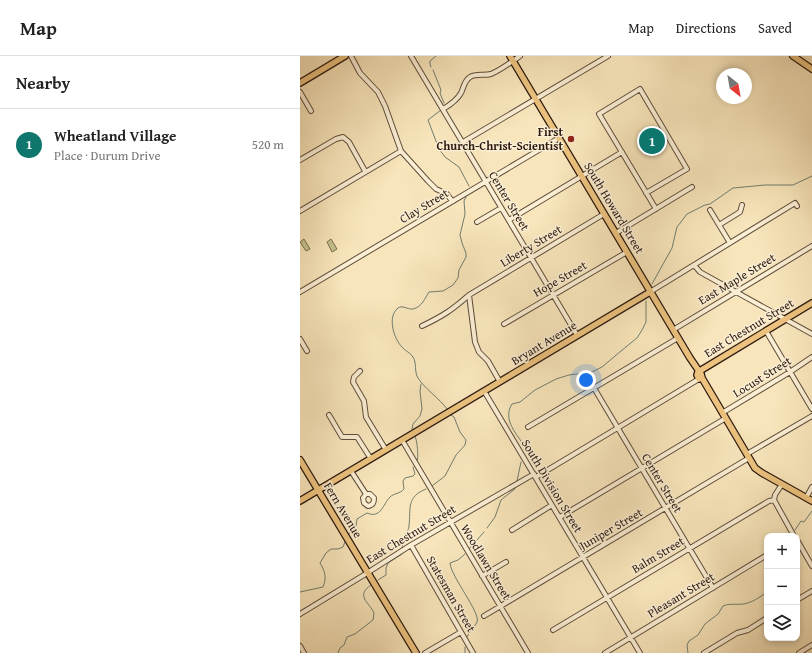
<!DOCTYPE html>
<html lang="en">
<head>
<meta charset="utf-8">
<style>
	:root { --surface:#fff; --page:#f6f6f6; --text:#222; --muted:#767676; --line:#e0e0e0; --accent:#0f766e }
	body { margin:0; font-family:"Gentium Book Plus",serif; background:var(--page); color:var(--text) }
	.controls { position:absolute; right:12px; bottom:12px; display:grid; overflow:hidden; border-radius:8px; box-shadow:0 2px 6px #0003 }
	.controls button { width:36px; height:36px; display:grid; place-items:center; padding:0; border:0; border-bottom:1px solid var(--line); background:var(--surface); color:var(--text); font:20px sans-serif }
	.compass { position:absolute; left:416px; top:12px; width:36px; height:36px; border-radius:50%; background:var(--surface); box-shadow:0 2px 6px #0003; rotate:149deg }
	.you { position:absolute; left:286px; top:324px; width:14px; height:14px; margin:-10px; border:3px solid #fff; border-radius:50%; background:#1a73e8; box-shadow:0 0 0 6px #1a73e833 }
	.badge { display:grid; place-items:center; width:26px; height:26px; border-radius:50%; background:var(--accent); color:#fff; font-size:13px; font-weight:700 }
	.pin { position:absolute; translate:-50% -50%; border:2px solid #fff; box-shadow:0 1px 4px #0006 }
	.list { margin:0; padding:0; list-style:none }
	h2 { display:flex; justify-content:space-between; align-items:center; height:52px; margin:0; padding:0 16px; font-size:17px }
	h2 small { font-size:13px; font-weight:400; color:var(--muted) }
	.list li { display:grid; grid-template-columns:26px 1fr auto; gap:12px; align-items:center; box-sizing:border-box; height:72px; padding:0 16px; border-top:1px solid var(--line) }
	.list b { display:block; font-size:15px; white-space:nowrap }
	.list p { margin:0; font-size:13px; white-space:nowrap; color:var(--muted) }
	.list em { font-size:13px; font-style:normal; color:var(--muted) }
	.icon { flex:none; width:22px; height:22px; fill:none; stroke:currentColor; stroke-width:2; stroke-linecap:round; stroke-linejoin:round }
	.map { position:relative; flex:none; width:512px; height:597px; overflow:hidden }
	header { display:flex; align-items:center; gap:24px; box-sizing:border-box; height:56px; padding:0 20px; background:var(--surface); border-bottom:1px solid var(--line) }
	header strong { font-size:19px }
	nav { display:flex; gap:22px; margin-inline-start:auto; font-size:14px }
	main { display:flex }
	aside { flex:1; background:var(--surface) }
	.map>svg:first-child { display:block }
	.green { fill:#c4c28c; stroke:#786e4e }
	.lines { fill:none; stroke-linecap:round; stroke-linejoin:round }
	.stream { stroke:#707d6e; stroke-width:1 }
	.minor-casing { stroke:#5e4c3c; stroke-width:6 }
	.major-casing { stroke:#2b1911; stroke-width:8 }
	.minor { stroke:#faeed3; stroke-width:4 }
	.major { stroke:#ecc27e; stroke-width:5.5 }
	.poi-dot { fill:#8f2418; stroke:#faeed3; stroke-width:1.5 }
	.labels { text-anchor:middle; stroke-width:3; stroke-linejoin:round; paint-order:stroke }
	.poi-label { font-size:12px; font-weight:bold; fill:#2b1911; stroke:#faeed3; text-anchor:end }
	.street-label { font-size:12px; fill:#2b1911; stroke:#faeed3 }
</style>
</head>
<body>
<header>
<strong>Map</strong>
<nav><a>Map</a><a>Directions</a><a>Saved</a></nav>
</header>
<main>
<aside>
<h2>Nearby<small></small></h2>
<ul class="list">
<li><span class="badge">1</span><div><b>Wheatland Village</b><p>Place · Durum Drive</p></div><em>520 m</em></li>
</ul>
</aside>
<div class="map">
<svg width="512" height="597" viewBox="0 0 512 597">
	<rect width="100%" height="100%" fill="#f8e5bb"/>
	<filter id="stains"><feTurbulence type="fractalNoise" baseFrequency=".005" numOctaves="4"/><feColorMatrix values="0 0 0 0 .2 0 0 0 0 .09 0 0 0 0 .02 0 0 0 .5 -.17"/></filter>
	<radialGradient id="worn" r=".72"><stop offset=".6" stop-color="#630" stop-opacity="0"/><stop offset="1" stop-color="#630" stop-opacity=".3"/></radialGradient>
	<path class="green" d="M 4,183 L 10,193 L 6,195 L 0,186 Z
		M 31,183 L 37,193 L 32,196 L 27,186 Z"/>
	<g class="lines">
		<path class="stream" d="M 131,11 L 130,8 L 130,5 L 136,0
			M 133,14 L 141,34 L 140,37 L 144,47
			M 141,54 L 128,64 L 139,93 L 145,101 L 159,111 L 169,130
			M 352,228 L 372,192 L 377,171 L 387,158 L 405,149 L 410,148 L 433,132 L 465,129 L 493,129 L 512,120
			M 147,353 C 139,342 125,333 118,322 C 114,316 117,307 113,301 C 111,297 105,295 102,291 C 94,283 88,263 96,254 C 101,247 107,254 113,253 C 122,251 125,242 129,236 L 143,235 L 153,229 L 158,222 L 159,214 L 166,201 L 166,197 L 162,187 L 160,179 L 165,158 L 164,145 L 166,141
			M 112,373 L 113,368 L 120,360 L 122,353 L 120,335 L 121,328
			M 115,380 C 117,384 119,401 117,406
			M 226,395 L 225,391 C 217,378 202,364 212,348 L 220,346 L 235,334 L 256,323 L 269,319 L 292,316 L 302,311 L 327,290 L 337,282 L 342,274 L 346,266 L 346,245
			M 217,425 L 221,406
			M 132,430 L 145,420 L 156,399 L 165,389 L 166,384 L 160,376 L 154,361 L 151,359
			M 187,472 L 195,461 L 201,444 L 215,433
			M 495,474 L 501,465 L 504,466 L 512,455
			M 49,478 L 56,470 L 57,463 L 67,457 C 81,463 83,448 90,441 C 94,437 100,438 104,433 L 103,425 L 105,422 L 113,420 L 115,418 L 113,411
			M 102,492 C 103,487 104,483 105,479 C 106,476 109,474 109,470 C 111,452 106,441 126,433
			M 169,493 L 184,476
			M 165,498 L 158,504 L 150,507 C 151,521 181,557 177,566 C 176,569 169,576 167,581
			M 497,498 L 499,509 L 497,513
			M 78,524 L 86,519 L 86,512 L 88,507 L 102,498
			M 0,536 L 23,531 C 27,522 25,515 20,507 L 26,497 L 31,493 L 38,493 L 43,491 L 45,486
			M 38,597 L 40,592 L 44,589 L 47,581 L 55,578 L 73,564 L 74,557 C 69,546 55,540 71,529
			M 165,597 L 165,591
			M 388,597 L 387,589 L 389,585 L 398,579 L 405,568 L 418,558 L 423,550 C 430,547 436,549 443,548 C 452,547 460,541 467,536"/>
		<defs>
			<path id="minor" d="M 51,0 L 60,17 L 78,36 L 85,50 L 101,95 L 128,125 L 136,133 L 147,138 L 152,145
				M 111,0 L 277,279
				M 0,36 L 11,55
				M 143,53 C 150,49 157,44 161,37 C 164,31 164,25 170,21 C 176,17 184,20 191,18 C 201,14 211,6 220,0
				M 163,86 L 308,0
				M 0,104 L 36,83 L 43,81 L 49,86 L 65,115
				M 346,137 L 387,113 L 340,33 L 299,58 L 356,153
				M 410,154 L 430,187
				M 0,155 L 101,95
				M 209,164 L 322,96
				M 177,166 L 201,152
				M 419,169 L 440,156 L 442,149
				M 316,177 L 392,131
				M 394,209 L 400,216 L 512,278
				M 0,236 L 259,82
				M 350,236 L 495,147 L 497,150
				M 169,239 L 175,286 L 179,296 L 188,305 L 200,326
				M 204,268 L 327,196
				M 122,270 C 143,260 152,254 169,239 L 304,158
				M 373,274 L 512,190
				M 466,275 L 512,353
				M 0,283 L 7,295
				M 60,315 L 54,321 L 53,326 L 64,345 L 66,361 L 86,394
				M 294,332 L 413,532
				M 184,335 L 340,597
				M 422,357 L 490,316 L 512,301
				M 29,359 L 42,381 L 57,381 L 71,403
				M 228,371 L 378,282
				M 102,384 L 228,597
				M 447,398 L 512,360
				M 51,415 L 66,438 L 63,442 L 64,447 L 68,450 C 73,449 74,447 74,442 L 70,438 L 66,438
				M 236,421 L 399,323
				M 482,428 L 475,439 L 474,444 L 494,480
				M 506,442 L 512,431
				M 260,461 L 426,362
				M 212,474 L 252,449
				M 497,484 L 512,510
				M 111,489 L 173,597
				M 182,520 L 206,506
				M 497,544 L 512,535
				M 0,558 L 64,519 L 111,489 L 234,418
				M 184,560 L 449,402
				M 253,574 L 469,445 L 474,444
				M 0,590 L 4,597
				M 125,597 L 161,576
				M 305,597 L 467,499
				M 404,597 L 437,577 L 448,574 L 467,562
				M 499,597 L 512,589"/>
			<path id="major" d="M 210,0 L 390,302 L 401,318 L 402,322 L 399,323 L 397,319 L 398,316
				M 493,0 L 512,13
				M 0,27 L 45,0
				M 398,316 L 512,247
				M 402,322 L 455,412 L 462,417 L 512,445
				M 0,404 L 116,597
				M 0,445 L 350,236"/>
		</defs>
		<use href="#minor" class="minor-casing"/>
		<use href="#major" class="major-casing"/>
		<use href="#minor" class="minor"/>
		<use href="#major" class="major"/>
	</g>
	<circle class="poi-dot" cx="271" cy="83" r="4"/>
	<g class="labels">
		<g class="poi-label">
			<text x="263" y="80">First<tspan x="263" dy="14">Church-Christ-Scientist</tspan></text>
		</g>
		<g class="street-label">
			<text transform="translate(209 145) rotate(59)" y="4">Center Street</text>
			<text transform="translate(124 150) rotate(-31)" y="4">Clay Street</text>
			<text transform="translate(314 152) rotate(59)" y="4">South Howard Street</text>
			<text transform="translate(231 190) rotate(-31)" y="4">Liberty Street</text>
			<text transform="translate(260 223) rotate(-30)" y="4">Hope Street</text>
			<text transform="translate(437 223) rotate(-31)" y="4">East Maple Street</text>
			<text transform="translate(449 272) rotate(-31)" y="4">East Chestnut Street</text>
			<text transform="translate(244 287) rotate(-31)" y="4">Bryant Avenue</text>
			<text transform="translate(462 321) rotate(-32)" y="4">Locust Street</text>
			<text transform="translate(362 427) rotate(59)" y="4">Center Street</text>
			<text transform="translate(252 430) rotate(59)" y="4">South Division Street</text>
			<text transform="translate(43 454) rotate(59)" y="4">Fern Avenue</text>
			<text transform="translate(311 473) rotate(-30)" y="4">Juniper Street</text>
			<text transform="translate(111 478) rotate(-31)" y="4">East Chestnut Street</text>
			<text transform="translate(358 499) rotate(-31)" y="4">Balm Street</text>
			<text transform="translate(186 506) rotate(59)" y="4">Woodlawn Street</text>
			<text transform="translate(151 538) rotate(60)" y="4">Statesman Street</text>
			<text transform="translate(381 539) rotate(-31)" y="4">Pleasant Street</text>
		</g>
	</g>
	<rect width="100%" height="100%" filter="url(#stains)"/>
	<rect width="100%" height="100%" fill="url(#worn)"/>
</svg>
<div class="controls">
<button>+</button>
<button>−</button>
<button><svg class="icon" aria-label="layers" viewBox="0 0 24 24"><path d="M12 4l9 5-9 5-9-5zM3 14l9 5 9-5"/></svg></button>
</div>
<svg class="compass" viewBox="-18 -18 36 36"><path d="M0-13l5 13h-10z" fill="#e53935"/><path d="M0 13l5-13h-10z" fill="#767676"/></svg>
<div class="you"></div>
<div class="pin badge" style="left:352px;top:85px">1</div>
</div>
</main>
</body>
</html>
